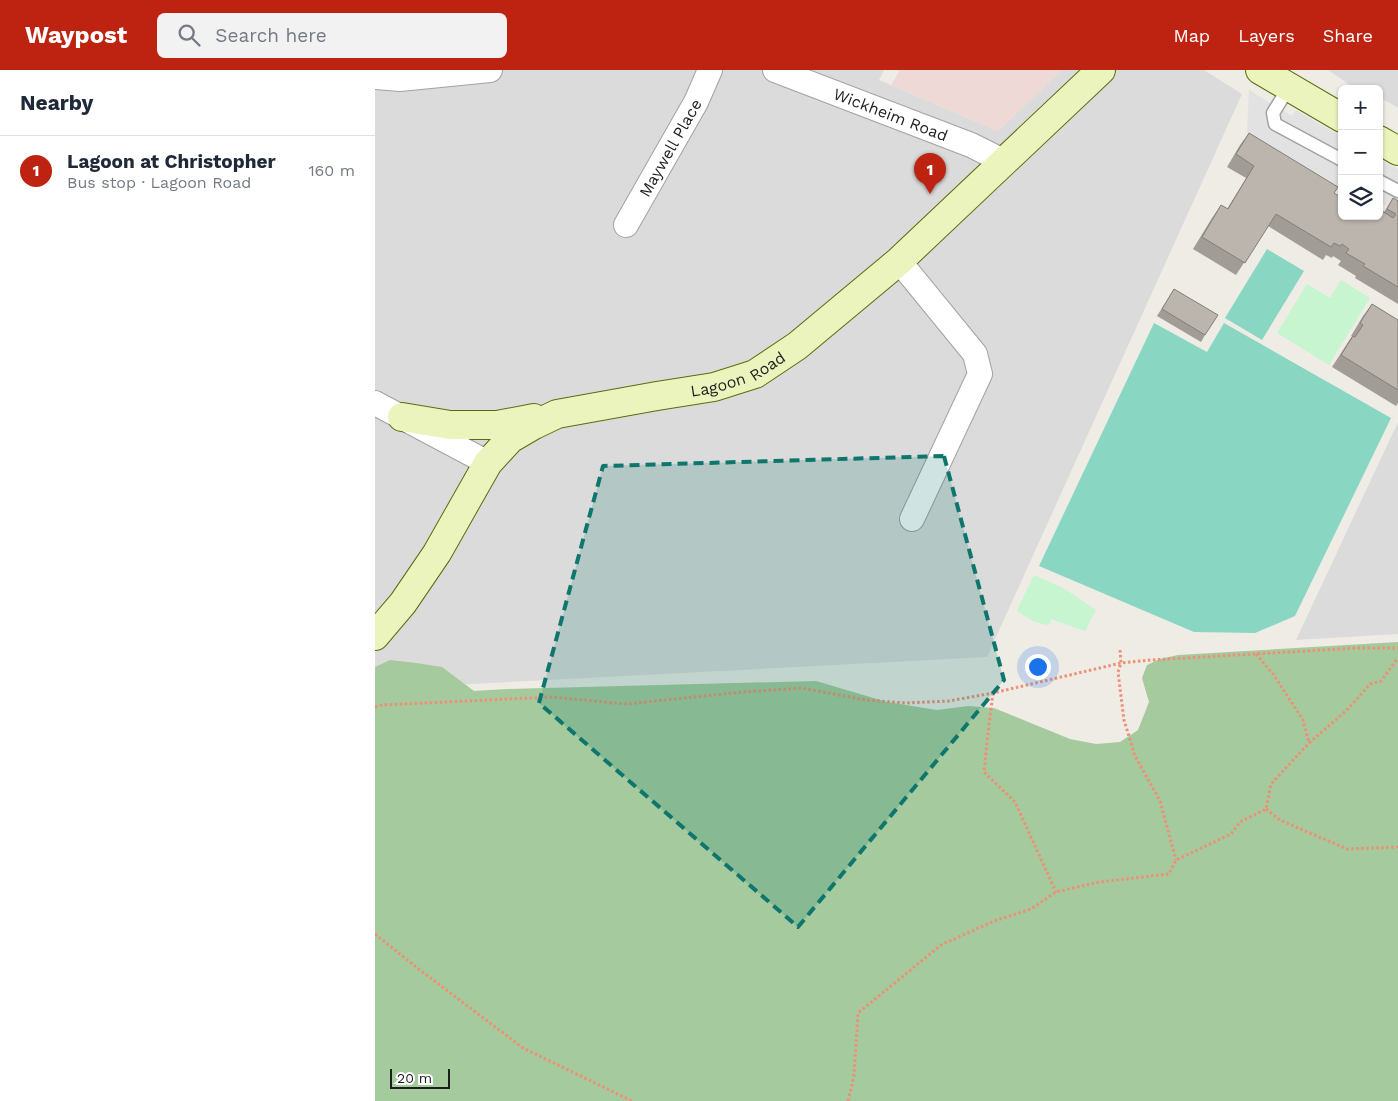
<!DOCTYPE html>
<html lang="en">
<head>
<meta charset="utf-8">
<style>
	:root { --surface:#fff; --page:#f2f2f3; --text:#1f2937; --muted:#747a83; --line:#e0e1e3; --accent:#bd2310 }
	body { margin:0; font-family:"Work Sans",sans-serif; background:var(--page); color:var(--text) }
	.controls { position:absolute; right:15px; top:15px; display:grid; overflow:hidden; border-radius:8px; box-shadow:0 1px 4px #0004 }
	.controls button { width:45px; height:45px; display:grid; place-items:center; padding:0; border:0; border-bottom:1px solid var(--line); background:var(--surface); color:var(--text); font:25px sans-serif }
	.scale { position:absolute; left:15px; bottom:12px; width:60px; box-sizing:border-box; padding-left:5px; border:2px solid #1e1e1e; border-top:0; font-size:14px; line-height:18px; white-space:nowrap; color:#1e1e1e; -webkit-text-stroke:4px #fff; paint-order:stroke }
	.you { position:absolute; left:662px; top:596px; width:18px; height:18px; margin:-12px; border:4px solid #fff; border-radius:50%; background:#1a73e8; box-shadow:0 0 0 8px #1a73e833 }
	.badge { display:grid; place-items:center; width:32px; height:32px; border-radius:50%; background:var(--accent); color:#fff; font-size:16px; font-weight:700 }
	.pin { position:absolute; translate:-50% -41px; filter:drop-shadow(0 1px 2px #0008) }
	.pin::after { content:''; position:absolute; top:26px; width:18px; height:15px; background:inherit; clip-path:polygon(0 0,100% 0,50% 100%) }
	.list { margin:0; padding:0; list-style:none }
	h2 { display:flex; justify-content:space-between; align-items:center; height:65px; margin:0; padding:0 20px; font-size:21px }
	h2 small { font-size:16px; font-weight:400; color:var(--muted) }
	.list li { display:grid; grid-template-columns:32px 1fr auto; gap:15px; align-items:center; box-sizing:border-box; height:70px; padding:0 20px; border-top:1px solid var(--line) }
	.list b { display:block; font-size:19px; white-space:nowrap }
	.list p { margin:0; font-size:16px; white-space:nowrap; color:var(--muted) }
	.list em { font-size:16px; font-style:normal; color:var(--muted) }
	.icon { flex:none; width:28px; height:28px; fill:none; stroke:currentColor; stroke-width:2; stroke-linecap:round; stroke-linejoin:round }
	.map { position:relative; flex:none; width:1023px; height:1031px; overflow:hidden }
	header { display:flex; align-items:center; gap:30px; box-sizing:border-box; height:70px; padding:0 25px; background:var(--accent); color:#fff }
	header strong { font-size:24px }
	nav { display:flex; gap:28px; margin-inline-start:auto; font-size:18px }
	.search { width:350px; height:45px; background:var(--page); display:flex; align-items:center; gap:12px; box-sizing:border-box; padding:0 18px; border-radius:8px; color:var(--muted); font-size:19px }
	main { display:flex }
	aside { flex:1; background:var(--surface) }
	.map>svg:first-child { display:block }
	.residential { fill:#dcdbdb }
	.commercial { fill:#eed9d6 }
	.forest { fill:#a5ca9d }
	.park { fill:#c6f5cf }
	.pitch { fill:#89d7c2 }
	.parking { fill:#e2e2e2 }
	.lines { fill:none; stroke-linecap:round; stroke-linejoin:round }
	.lane-casing { stroke:#a2a2a2; stroke-width:15 }
	.street-casing { stroke:#a2a2a2; stroke-width:26 }
	.secondary-casing { stroke:#586d0d; stroke-width:30 }
	.path { stroke:#ef9076; stroke-width:3; stroke-dasharray:2.5 2.5; stroke-linecap:butt }
	.lane { stroke:#fff; stroke-width:12 }
	.street { stroke:#fff; stroke-width:24 }
	.secondary { stroke:#ebf4bd; stroke-width:28 }
	.wall { fill:#a19c96 }
	.building { fill:#bbb5ae; stroke:#837f7a }
	.marked { fill:#0f766e; fill-opacity:0.2; stroke:#0f766e; stroke-width:4; stroke-dasharray:10 6; stroke-linejoin:round }
	.labels { text-anchor:middle; stroke-width:4.5; stroke-linejoin:round; paint-order:stroke }
	.street-label { font-size:16px; fill:#1e1e1e; stroke:#fff }
</style>
</head>
<body>
<header>
<strong>Waypost</strong>
<div class="search"><svg class="icon" aria-label="search" viewBox="0 0 24 24"><circle cx="10" cy="10" r="6"/><path d="M15 15l6 6"/></svg>Search here</div>
<nav><a>Map</a><a>Layers</a><a>Share</a></nav>
</header>
<main>
<aside>
<h2>Nearby<small></small></h2>
<ul class="list">
<li><span class="badge">1</span><div><b>Lagoon at Christopher</b><p>Bus stop · Lagoon Road</p></div><em>160 m</em></li>
</ul>
</aside>
<div class="map">
<svg width="1023" height="1031" viewBox="0 0 1023 1031">
	<rect width="100%" height="100%" fill="#eeece5"/>
	<path class="residential" d="M 0,0 L 509,0 L 504,10 L 623,61 L 687,0 L 829,0 L 867,24 L 612,587 L 0,619 Z
		M 953,0 L 1023,0 L 1023,38 L 1004,27 L 1004,19 L 981,19 Z
		M 1023,352 L 1023,564 L 921,570 Z"/>
	<path class="commercial" d="M 525,0 L 687,0 L 623,61 L 516,15 Z"/>
	<path class="forest" d="M 1023,572 L 1023,1031 L 0,1031 L 0,597 L 15,590 L 41,593 L 67,597 L 99,621 L 132,619 L 441,611 L 512,632 L 562,640 L 593,636 L 619,638 L 695,669 L 721,674 L 745,672 L 763,660 L 774,632 L 767,608 L 772,595 L 785,589 L 803,585 Z"/>
	<path class="park" d="M 966,210 L 995,228 L 954,295 L 902,263 L 932,214 L 955,228 Z
		M 659,505 L 690,519 L 721,540 L 710,561 L 676,549 L 674,555 C 663,554 650,548 642,540 Z"/>
	<path class="pitch" d="M 892,179 L 929,201 L 887,270 L 850,248 Z
		M 779,253 L 832,282 L 849,253 L 1016,348 L 920,546 L 880,563 L 819,562 L 664,496 Z"/>
	<path class="parking" d="M 874,20 L 917,46 L 921,40 L 967,67 L 967,121 L 872,63 Z
		M 1004,89 L 1023,99 L 1023,143 L 1004,131 Z"/>
	<g class="lines">
		<defs>
			<path id="lane" d="M 914,17 L 898,43 L 900,54 L 967,90
				M 1004,111 L 1023,121"/>
			<g id="street">
				<path id="s1" d="M 400,0 L 596,75 L 630,92"/>
				<path d="M 0,7 L 25,9 L 115,0"/>
				<path id="s2" d="M 251,155 L 321,32 L 335,0"/>
				<path d="M 524,191 L 600,284 L 605,304 L 537,449"/>
				<path d="M 0,333 L 113,393"/>
			</g>
			<g id="secondary">
				<path d="M 885,0 L 967,48"/>
				<path d="M 1004,70 L 1023,81"/>
				<path d="M 27,347 L 75,355 L 122,355 L 159,348"/>
				<path id="s3" d="M 0,566 L 28,533 L 62,483 L 113,393 L 135,369 L 159,355 L 182,344 L 282,326 L 339,317 L 380,304 L 422,276 L 524,191 L 726,0"/>
			</g>
		</defs>
		<use href="#lane" class="lane-casing"/>
		<use href="#street" class="street-casing"/>
		<use href="#secondary" class="secondary-casing"/>
		<path class="path" d="M 745,580 L 746,593 L 743,602 L 749,650 L 760,686 L 785,731 L 801,790
			M 881,584 L 898,604 L 928,650 L 934,673
			M 618,623 L 612,671 L 609,702 L 640,732 L 681,822
			M 0,637 L 7,635 L 176,627 L 251,634 L 368,622 L 427,618 L 491,630 L 530,633 L 574,631 L 618,623 L 746,593 L 776,590 L 981,578 L 1023,578
			M 891,739 L 905,750 L 972,779 L 1023,777
			M 0,864 L 41,897 L 148,978 L 257,1031
			M 473,1031 L 479,1006 L 483,943 L 566,875 L 619,851 L 656,839 L 681,822 L 724,812 L 794,804 L 801,790 L 856,764 L 865,752 L 891,739 L 896,714 L 934,673 L 973,639 L 995,614 L 1006,611 L 1023,588"/>
		<use href="#lane" class="lane"/>
		<use href="#street" class="street"/>
		<use href="#secondary" class="secondary"/>
	</g>
	<path class="wall" d="M 874,63 L 959,123 L 967,146 L 1009,142 L 1018,128 L 1023,131 L 1023,234 L 980,208 L 981,206 L 963,195 L 966,191 L 958,186 L 957,188 L 951,185 L 948,190 L 893,156 L 861,205 L 818,179 L 837,148 L 846,135 L 852,139 L 871,108 L 852,97 L 865,75 Z
		M 799,219 L 830,265 L 826,272 L 782,246 Z
		M 997,234 L 1023,250 L 1023,333 L 1021,336 L 957,297 L 977,266 L 976,266 L 988,246 Z"/>
	<path class="building" d="M 874,63 L 963,117 L 959,123 L 967,128 L 967,146 L 1004,146 L 1004,139 L 1018,148 L 1021,144 L 1012,139 L 1018,128 L 1023,131 L 1023,217 L 988,196 L 990,194 L 971,183 L 974,179 L 967,174 L 965,176 L 959,173 L 956,177 L 901,144 L 870,193 L 827,167 L 846,135 L 853,139 L 879,96 L 861,84 Z
		M 799,219 L 843,245 L 830,265 L 787,239 Z
		M 997,234 L 1023,250 L 1023,320 L 966,285 L 978,266 L 980,267 L 988,255 L 985,253 Z"/>
	<path class="marked" d="M 569,386 L 629,610 L 423,857 L 164,633 L 228,396 Z"/>
	<g class="labels">
		<g class="street-label">
			<text dy="6" stroke="none"><textPath href="#s1" startOffset="124">Wickheim Road</textPath></text>
			<text dy="6" stroke="none"><textPath href="#s2" startOffset="89">Maywell Place</textPath></text>
			<text dy="6" stroke="none"><textPath href="#s3" startOffset="479">Lagoon Road</textPath></text>
		</g>
	</g>
</svg>
<div class="controls">
<button>+</button>
<button>−</button>
<button><svg class="icon" aria-label="layers" viewBox="0 0 24 24"><path d="M12 4l9 5-9 5-9-5zM3 14l9 5 9-5"/></svg></button>
</div>
<div class="scale">20 m</div>
<div class="you"></div>
<div class="pin badge" style="left:555px;top:124px">1</div>
</div>
</main>
</body>
</html>
